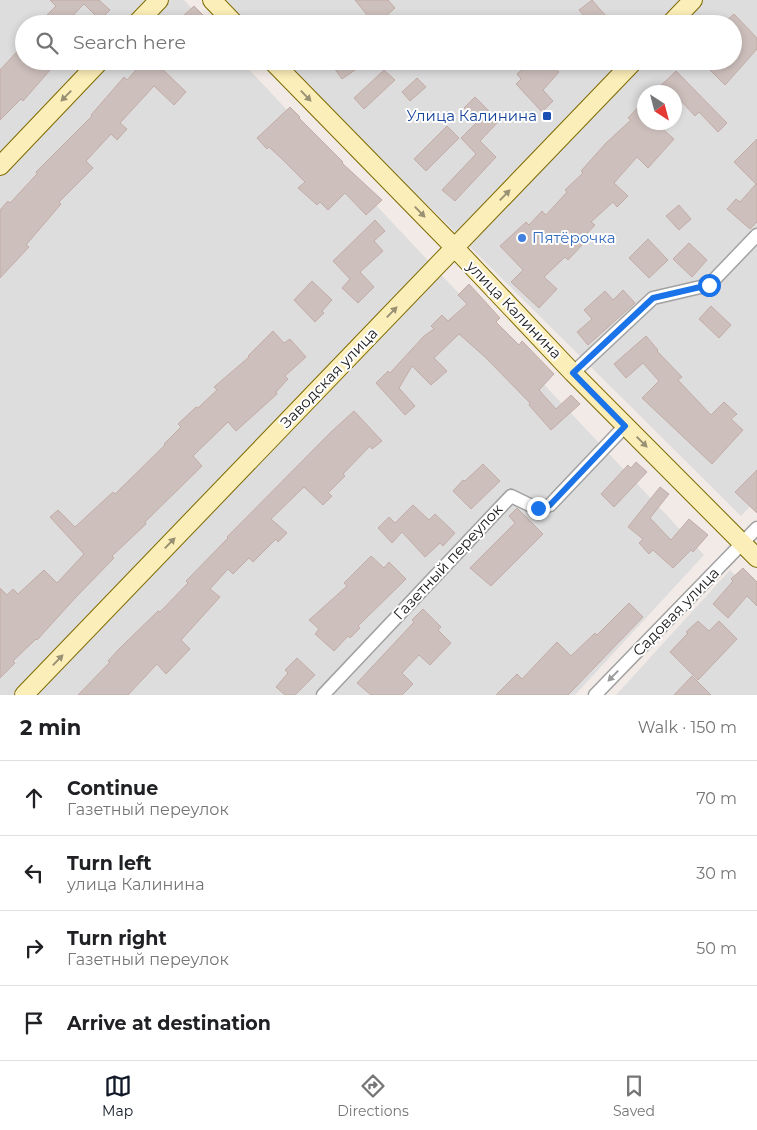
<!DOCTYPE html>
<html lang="en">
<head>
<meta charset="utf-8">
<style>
	:root { --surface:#fff; --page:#f6f6f6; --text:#202124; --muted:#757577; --line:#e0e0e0; --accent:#111827 }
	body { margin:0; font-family:Montserrat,sans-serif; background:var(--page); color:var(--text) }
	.compass { position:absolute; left:637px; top:85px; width:45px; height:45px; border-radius:50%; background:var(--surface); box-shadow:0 2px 8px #0003; rotate:144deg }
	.stop { position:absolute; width:15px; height:15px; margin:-11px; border:4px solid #1a73e8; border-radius:50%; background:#fff }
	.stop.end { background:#1a73e8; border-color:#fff; box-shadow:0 1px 5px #0008 }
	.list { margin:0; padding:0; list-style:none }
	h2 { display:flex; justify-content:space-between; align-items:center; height:65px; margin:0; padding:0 20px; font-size:21px }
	h2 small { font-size:16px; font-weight:400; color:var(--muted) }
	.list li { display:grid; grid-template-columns:32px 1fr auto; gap:15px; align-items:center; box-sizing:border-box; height:75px; padding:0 20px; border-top:1px solid var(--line) }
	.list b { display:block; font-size:19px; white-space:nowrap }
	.list p { margin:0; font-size:16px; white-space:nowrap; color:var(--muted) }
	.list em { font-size:16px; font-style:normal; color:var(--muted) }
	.icon { flex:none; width:28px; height:28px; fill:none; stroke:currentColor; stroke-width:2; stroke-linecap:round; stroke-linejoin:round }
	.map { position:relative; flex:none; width:757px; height:695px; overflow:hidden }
	.search { position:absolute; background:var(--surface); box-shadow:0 2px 8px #0003; left:15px; right:15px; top:15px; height:55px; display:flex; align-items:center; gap:12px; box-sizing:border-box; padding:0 18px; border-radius:28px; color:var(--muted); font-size:19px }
	.sheet { height:365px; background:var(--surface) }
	nav { display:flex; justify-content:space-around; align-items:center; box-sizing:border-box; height:70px; border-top:1px solid var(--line); background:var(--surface); font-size:14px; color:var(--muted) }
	nav a { display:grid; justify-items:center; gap:2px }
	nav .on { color:var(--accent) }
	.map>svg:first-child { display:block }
	.residential { fill:#dedddd; fill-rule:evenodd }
	.building { fill:#cdbfbc; stroke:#c3aca7 }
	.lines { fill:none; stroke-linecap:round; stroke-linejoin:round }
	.street-casing { stroke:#a1a1a1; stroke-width:15 }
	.secondary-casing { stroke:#7d6a00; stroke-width:20 }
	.street { stroke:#fff; stroke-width:12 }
	.secondary { stroke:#fceeb8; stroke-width:18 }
	.oneway { fill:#999174 }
	.oneway2 { fill:#9b9b9b }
	.route { stroke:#1a73e8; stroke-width:6 }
	.transit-dot { fill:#1a4fb4; stroke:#fff; stroke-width:2 }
	.shop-dot { fill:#3f7fe0; stroke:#fff; stroke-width:2 }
	.labels { text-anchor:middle; stroke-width:4; stroke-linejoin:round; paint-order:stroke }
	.transit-label { font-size:15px; fill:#164399; stroke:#fff; text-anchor:end }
	.shop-label { font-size:15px; fill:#366cbe; stroke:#fff; text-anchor:start }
	.street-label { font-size:15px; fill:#202020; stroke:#fff }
</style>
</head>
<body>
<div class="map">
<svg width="757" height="695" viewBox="0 0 757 695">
	<rect width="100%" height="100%" fill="#f1eae6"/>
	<path class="residential" d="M 0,0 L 184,0 L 206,24 L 24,24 L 24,61 L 241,61 L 704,555 L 575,695 L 0,695 Z
		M 221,0 L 757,0 L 757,499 L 741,516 L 283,61 L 733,61 L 733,24 L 245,24 ZM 644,92 L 674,92 L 674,122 L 644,122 Z
		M 730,570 L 757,598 L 757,695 L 616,695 Z"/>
	<path class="building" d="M 50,0 L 99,0 L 110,10 L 100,20 L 84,4 L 65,24 L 54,24 L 46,16 L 56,6 Z
		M 355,0 L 388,0 L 395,8 L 377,24 L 374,24 Z
		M 592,0 L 613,24 L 591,24 L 579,10 Z
		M 194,6 L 212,24 L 189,24 L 182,17 Z
		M 734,14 L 757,38 L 757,49 L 725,85 L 701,61 L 733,61 L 733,24 L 727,24 L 725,22 Z
		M 24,44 L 24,61 L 58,61 L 23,101 L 21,99 L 0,120 L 0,70 Z
		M 144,61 L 154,61 L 186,92 L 174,105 L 154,86 L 120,123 L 127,129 L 117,140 L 111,134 L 86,161 L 93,168 L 59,202 L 61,204 L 26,245 L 29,247 L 0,278 L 0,210 L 8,201 L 10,203 L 37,174 L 36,172 L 92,116 L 91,115 L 124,77 L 127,80 Z
		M 329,61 L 368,61 L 342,79 Z
		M 531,61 L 546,61 L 559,72 L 543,90 L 553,101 L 542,112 L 516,84 L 521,79 L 517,74 Z
		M 384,70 L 395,80 L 364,109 L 354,98 Z
		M 676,71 L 727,123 L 718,132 L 699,112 L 695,116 L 681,101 L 674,106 L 674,92 L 654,92 Z
		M 417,78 L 426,87 L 410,101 L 402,92 Z
		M 475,97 L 499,121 L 480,141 L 496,157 L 455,201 L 442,190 L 476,154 L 461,138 L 477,122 L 464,108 Z
		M 644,101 L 644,122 L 655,122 L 674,139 L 648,168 L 637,157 L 614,183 L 628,196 L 617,207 L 613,202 L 591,222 L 595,225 L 581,240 L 584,243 L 568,260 L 565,257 L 544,277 L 557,289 L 539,308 L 511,282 L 523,270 L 500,246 L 526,222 L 529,225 L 542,211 L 546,215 L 567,192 L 565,190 L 583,173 L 581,171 L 606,143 L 631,120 L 628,118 Z
		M 290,107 L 300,117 L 299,118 L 343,162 L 342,163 L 382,200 L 366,215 L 345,193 L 328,210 L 320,202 L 317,205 L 298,188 L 305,182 L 282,159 L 269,147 L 267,149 L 257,138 Z
		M 447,126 L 459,138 L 426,171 L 414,159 Z
		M 757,139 L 757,222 L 750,229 L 727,209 L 736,199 L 740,202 L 756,184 L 734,162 Z
		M 679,205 L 691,219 L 679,230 L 666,216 Z
		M 375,220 L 385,231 L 374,241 L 383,251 L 360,272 L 374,287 L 358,303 L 342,288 L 350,279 L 333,261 Z
		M 648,239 L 668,260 L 649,278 L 629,258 Z
		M 689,243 L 707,260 L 692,277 L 673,259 Z
		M 312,281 L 332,300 L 322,311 L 324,313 L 315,322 L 294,300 Z
		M 469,284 L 500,318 L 496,322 L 519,345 L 522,341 L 554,374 L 539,390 L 556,409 L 571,395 L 580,404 L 551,430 L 529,405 L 530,403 L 485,357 L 459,334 L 434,358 L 447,371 L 431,385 L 412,366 L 399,388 L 415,406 L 405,415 L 376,383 L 388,371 L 390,373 L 424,336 L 434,329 L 431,326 L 442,315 L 448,321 L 467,304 L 458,295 Z
		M 623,290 L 635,303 L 588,345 L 577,332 L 592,319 L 584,310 L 605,291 L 613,300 Z
		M 711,306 L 731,325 L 719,338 L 699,319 Z
		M 273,331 L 284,343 L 290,339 L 306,357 L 285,376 L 288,379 L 276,392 L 277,394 L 236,431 L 228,422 L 193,456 L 202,466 L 145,522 L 146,524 L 112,556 L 114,558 L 77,596 L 37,640 L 36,639 L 13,661 L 15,663 L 0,678 L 0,588 L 7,595 L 13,589 L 18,594 L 44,570 L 57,583 L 84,554 L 50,517 L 58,510 L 75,527 L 113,492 L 115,494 L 165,445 L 164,444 L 181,427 L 178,424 L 196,407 L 198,408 L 217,390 L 214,387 L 249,357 L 248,356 Z
		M 646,336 L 658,350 L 657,351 L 682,377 L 678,380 L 711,415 L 724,402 L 737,414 L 731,419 L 743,430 L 712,464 L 642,398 L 659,381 L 643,363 L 626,378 L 614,364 Z
		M 354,411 L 382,441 L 372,449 L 370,446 L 343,474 L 345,476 L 328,493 L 332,496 L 323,505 L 304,487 L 271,519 L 287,533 L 278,542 L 276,539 L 253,562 L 249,558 L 233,574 L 228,569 L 210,589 L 220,597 L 181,640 L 190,649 L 166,674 L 157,664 L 128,695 L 78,695 L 110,662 L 108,661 L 119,649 L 158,611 L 160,612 L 188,583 L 186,581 L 228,538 L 227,537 L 331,432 Z
		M 636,462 L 647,472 L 614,507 L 601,494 L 628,465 L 631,468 Z
		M 483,464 L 500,481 L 471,509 L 453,491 L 463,480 L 465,481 Z
		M 757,470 L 757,513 L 735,492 Z
		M 660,487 L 669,494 L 650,518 L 671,540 L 689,519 L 708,535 L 693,552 L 691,550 L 673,568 L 653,550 L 649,554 L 639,543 L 643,539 L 628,527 Z
		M 413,505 L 429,520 L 435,514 L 455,533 L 443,546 L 440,543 L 425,557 L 402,532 L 392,543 L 378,528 L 389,517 L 395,523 Z
		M 517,508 L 543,534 L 491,586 L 470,568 L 515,523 L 509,516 Z
		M 371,556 L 384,568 L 389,562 L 406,579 L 358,626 L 360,628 L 350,638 L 348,636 L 334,651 L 315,634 L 319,629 L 309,620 L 347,586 L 344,583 Z
		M 743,568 L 757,582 L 757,606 L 747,596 L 728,618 L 713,604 L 733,581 L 731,579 Z
		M 629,603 L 643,617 L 568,695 L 496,695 L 517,674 L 522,679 L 557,642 L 571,656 L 595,633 L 597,635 Z
		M 423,609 L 441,627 L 438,630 L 451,643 L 430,665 L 419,655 L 402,673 L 413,684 L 402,695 L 371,695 L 357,683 L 414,622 L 412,620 Z
		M 698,621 L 709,631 L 719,621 L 737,639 L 698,680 L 670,652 L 688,633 L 686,632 Z
		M 297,658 L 315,675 L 295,695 L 285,695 L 276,687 L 288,673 L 285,670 Z
		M 692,676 L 711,695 L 674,695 Z"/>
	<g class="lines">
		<defs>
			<path id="street" d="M 573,373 L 653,298 L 709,285 L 757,235
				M 323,695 L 511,496 L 538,509 L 550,505 L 625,426
				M 595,695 L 757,528"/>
			<path id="secondary" d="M 212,0 L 235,24
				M 136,24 L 159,0
				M 670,24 L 693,0
				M 272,61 L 454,247 L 573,373 L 757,558
				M 0,166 L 100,61
				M 24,695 L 634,61"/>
		</defs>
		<use href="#street" class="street-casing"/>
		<use href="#secondary" class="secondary-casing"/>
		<use href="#street" class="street"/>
		<use href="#secondary" class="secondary"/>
	</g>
	<defs><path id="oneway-solid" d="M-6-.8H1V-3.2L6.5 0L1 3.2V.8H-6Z" transform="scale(1.25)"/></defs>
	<g class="oneway">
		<use href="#oneway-solid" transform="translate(66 96) rotate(134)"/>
		<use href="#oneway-solid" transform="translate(306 96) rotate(46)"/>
		<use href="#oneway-solid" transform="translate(505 195) rotate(-46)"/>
		<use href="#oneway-solid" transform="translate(420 212) rotate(46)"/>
		<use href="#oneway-solid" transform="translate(392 312) rotate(-46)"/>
		<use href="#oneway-solid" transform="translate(642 442) rotate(45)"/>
		<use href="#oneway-solid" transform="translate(170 543) rotate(-46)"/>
		<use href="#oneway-solid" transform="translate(58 660) rotate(-46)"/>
	</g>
	<use class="oneway2" href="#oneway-solid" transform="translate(613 676) rotate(134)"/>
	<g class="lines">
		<path class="route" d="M 538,508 L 550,505 L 625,426 L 573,373 L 653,298 L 709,285"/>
	</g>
	<rect class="transit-dot" x="542" y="111" width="10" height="10" rx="2.5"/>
	<circle class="shop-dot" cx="522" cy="238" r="5"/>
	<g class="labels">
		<g class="transit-label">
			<text x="537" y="121">Улица Калинина</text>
		</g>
		<g class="shop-label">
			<text x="532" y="243">Пятёрочка</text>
		</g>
		<g class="street-label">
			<text transform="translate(514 310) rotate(46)" y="5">улица Калинина</text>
			<text transform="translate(329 378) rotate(-46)" y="5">Заводская улица</text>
			<text transform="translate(448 562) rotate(-47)" y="5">Газетный переулок</text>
			<text transform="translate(676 612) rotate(-46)" y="5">Садовая улица</text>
		</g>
	</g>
</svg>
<svg class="compass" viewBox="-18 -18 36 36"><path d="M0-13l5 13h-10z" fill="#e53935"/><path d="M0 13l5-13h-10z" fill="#757577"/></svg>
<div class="stop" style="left:709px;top:285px"></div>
<div class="stop end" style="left:538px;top:508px"></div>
<div class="search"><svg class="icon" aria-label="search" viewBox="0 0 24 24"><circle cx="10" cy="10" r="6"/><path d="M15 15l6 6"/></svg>Search here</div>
</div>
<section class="sheet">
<h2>2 min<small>Walk · 150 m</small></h2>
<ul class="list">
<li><svg class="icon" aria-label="ahead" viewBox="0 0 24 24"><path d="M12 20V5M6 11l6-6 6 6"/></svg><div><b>Continue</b><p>Газетный переулок</p></div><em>70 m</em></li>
<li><svg class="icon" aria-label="left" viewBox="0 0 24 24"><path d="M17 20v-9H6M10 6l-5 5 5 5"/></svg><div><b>Turn left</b><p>улица Калинина</p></div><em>30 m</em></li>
<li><svg class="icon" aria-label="right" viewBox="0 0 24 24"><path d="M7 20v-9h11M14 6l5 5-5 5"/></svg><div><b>Turn right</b><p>Газетный переулок</p></div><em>50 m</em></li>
<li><svg class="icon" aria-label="arrive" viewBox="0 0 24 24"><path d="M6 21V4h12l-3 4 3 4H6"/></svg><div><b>Arrive at destination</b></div></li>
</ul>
</section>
<nav>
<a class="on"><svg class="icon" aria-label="map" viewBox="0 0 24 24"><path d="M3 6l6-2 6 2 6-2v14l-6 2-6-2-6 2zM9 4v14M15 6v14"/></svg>Map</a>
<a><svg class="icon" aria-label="directions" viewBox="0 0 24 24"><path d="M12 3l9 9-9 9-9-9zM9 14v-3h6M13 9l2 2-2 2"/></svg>Directions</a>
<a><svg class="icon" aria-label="saved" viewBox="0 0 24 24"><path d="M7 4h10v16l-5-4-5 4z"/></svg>Saved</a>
</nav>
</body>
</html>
